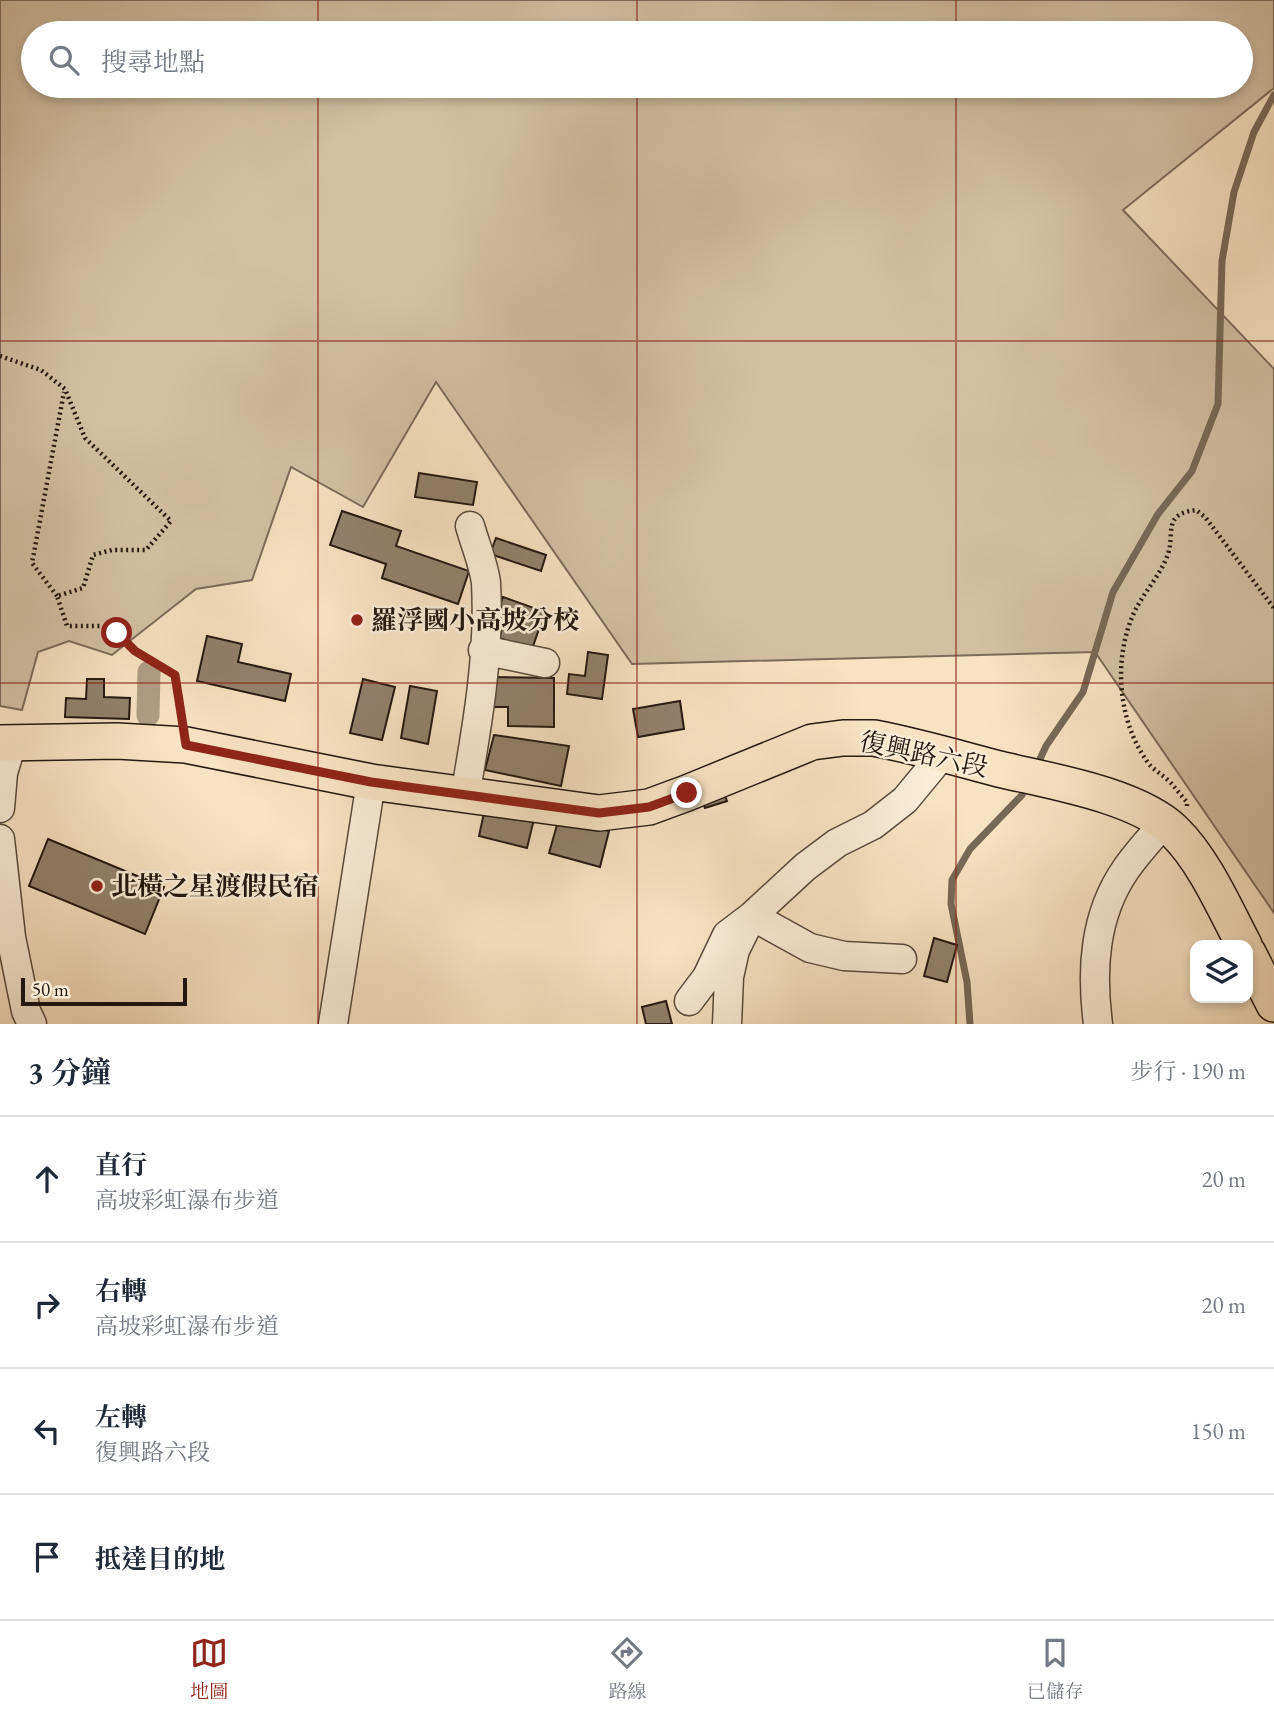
<!DOCTYPE html>
<html lang="zh-TW">
<head>
<meta charset="utf-8">
<style>
	:root { --surface:#fff; --page:#f6f6f7; --text:#1f2937; --muted:#747a83; --line:#e0e1e3; --accent:#8f2418 }
	body { margin:0; font-family:"EB Garamond","Noto Serif TC",serif; background:var(--page); color:var(--text) }
	.controls { position:absolute; right:21px; bottom:21px; display:grid; overflow:hidden; border-radius:14px; box-shadow:0 4px 10px #0003 }
	.controls button { width:63px; height:63px; display:grid; place-items:center; padding:0; border:0; border-bottom:2px solid var(--line); background:var(--surface); color:var(--text); font:35px sans-serif }
	.scale { position:absolute; left:21px; bottom:18px; width:166px; box-sizing:border-box; padding-left:7px; border:4px solid #241811; border-top:0; font-size:19px; line-height:24px; white-space:nowrap; color:#241811; -webkit-text-stroke:5px #faecd7; paint-order:stroke }
	.stop { position:absolute; width:21px; height:21px; margin:-16px; border:5px solid #8f2418; border-radius:50%; background:#fff }
	.stop.end { background:#8f2418; border-color:#fff; box-shadow:0 2px 7px #0008 }
	.list { margin:0; padding:0; list-style:none }
	h2 { display:flex; justify-content:space-between; align-items:center; height:91px; margin:0; padding:0 28px; font-size:30px }
	h2 small { font-size:23px; font-weight:400; color:var(--muted) }
	.list li { display:grid; grid-template-columns:46px 1fr auto; gap:21px; align-items:center; box-sizing:border-box; height:126px; padding:0 28px; border-top:2px solid var(--line) }
	.list b { display:block; font-size:26px; white-space:nowrap }
	.list p { margin:0; font-size:23px; white-space:nowrap; color:var(--muted) }
	.list em { font-size:23px; font-style:normal; color:var(--muted) }
	.icon { flex:none; width:38px; height:38px; fill:none; stroke:currentColor; stroke-width:2; stroke-linecap:round; stroke-linejoin:round }
	.map { position:relative; flex:none; width:1274px; height:1024px; overflow:hidden }
	.search { position:absolute; background:var(--surface); box-shadow:0 4px 10px #0003; left:21px; right:21px; top:21px; height:77px; display:flex; align-items:center; gap:18px; box-sizing:border-box; padding:0 24px; border-radius:38px; color:var(--muted); font-size:26px }
	.sheet { height:595px; background:var(--surface) }
	nav { display:flex; justify-content:space-around; align-items:center; box-sizing:border-box; height:98px; border-top:2px solid var(--line); background:var(--surface); font-size:19px; color:var(--muted) }
	nav a { display:grid; justify-items:center; gap:4px }
	nav .on { color:var(--accent) }
	.map>svg:first-child { display:block }
	.green { fill:#d3c0a3; stroke:#7c6c5a; stroke-width:2; fill-rule:evenodd }
	.lines { fill:none; stroke-linecap:round; stroke-linejoin:round }
	.stream { stroke:#776857; stroke-width:7 }
	.canal { stroke:#af9d85; stroke-width:23 }
	.building { fill:#92816d; stroke:#241811; stroke-width:2 }
	.minor-casing { stroke:#594a3d; stroke-width:31 }
	.major-casing { stroke:#241811; stroke-width:38 }
	.path { stroke:#241811; stroke-width:4.5; stroke-dasharray:2 3.5; stroke-linecap:butt }
	.minor { stroke:#faecd7; stroke-width:28 }
	.major { stroke:#f7e2c1; stroke-width:35 }
	.route { stroke:#8f2418; stroke-width:9 }
	.grid { fill:none; stroke:#8f2418; stroke-width:2; stroke-opacity:0.55 }
	.poi-dot { fill:#8f2418; stroke:#faecd7; stroke-width:2.5 }
	.labels { text-anchor:middle; stroke-width:5; stroke-linejoin:round; paint-order:stroke }
	.poi-label { font-size:26px; font-weight:bold; fill:#241811; stroke:#faecd7; text-anchor:start }
	.street-label { font-size:26px; fill:#241811; stroke:#faecd7 }
</style>
</head>
<body>
<div class="map">
<svg width="1274" height="1024" viewBox="0 0 1274 1024">
	<rect width="100%" height="100%" fill="#f7e2c1"/>
	<filter id="stains"><feTurbulence type="fractalNoise" baseFrequency=".00286" numOctaves="4"/><feColorMatrix values="0 0 0 0 .2 0 0 0 0 .09 0 0 0 0 .02 0 0 0 .5 -.17"/></filter>
	<radialGradient id="worn" r=".72"><stop offset=".6" stop-color="#630" stop-opacity="0"/><stop offset="1" stop-color="#630" stop-opacity=".3"/></radialGradient>
	<path class="green" d="M 0,0 L 1274,0 L 1274,88 L 1123,210 L 1274,369 L 1274,913 L 1095,652 L 632,664 L 436,382 L 363,507 L 291,467 L 252,580 L 196,589 L 112,655 L 69,641 L 38,652 L 22,710 L 0,706 ZM 33,33 L 1241,33 L 1241,86 L 33,86 Z"/>
	<g class="lines">
		<path class="stream" d="M 1040,759 L 1046,746 L 1083,692 L 1113,592 L 1158,514 L 1192,471 L 1218,404 L 1222,261 L 1234,192 L 1254,132 L 1274,95
			M 970,1024 L 967,982 L 951,904 L 952,880 L 970,849 L 1022,795"/>
		<path class="canal" d="M 148,715 L 149,672"/>
	</g>
	<path class="building" d="M 419,473 L 477,482 L 473,505 L 415,497 Z
		M 342,511 L 401,531 L 396,546 L 469,571 L 458,604 L 382,578 L 386,564 L 330,545 Z
		M 496,538 L 546,555 L 541,571 L 490,554 Z
		M 503,597 L 545,612 L 532,649 L 499,638 L 506,617 L 497,614 Z
		M 207,636 L 242,644 L 238,662 L 291,674 L 285,701 L 197,681 Z
		M 588,652 L 608,655 L 602,699 L 567,694 L 569,674 L 585,676 Z
		M 492,677 L 554,678 L 554,727 L 508,726 L 508,707 L 492,707 Z
		M 87,679 L 104,679 L 104,697 L 130,698 L 129,719 L 65,717 L 66,698 L 86,699 Z
		M 363,679 L 395,687 L 382,740 L 350,733 Z
		M 410,686 L 437,691 L 428,744 L 401,738 Z
		M 680,701 L 684,729 L 638,737 L 633,709 Z
		M 494,735 L 569,746 L 561,786 L 485,770 Z
		M 721,785 L 727,801 L 705,808 L 699,793 Z
		M 485,808 L 534,819 L 527,848 L 479,836 Z
		M 559,818 L 609,831 L 600,867 L 549,853 Z
		M 48,839 L 164,887 L 145,934 L 29,886 Z
		M 934,938 L 957,945 L 947,982 L 924,976 Z
		M 666,1001 L 672,1024 L 646,1024 L 642,1007 Z"/>
	<g class="lines">
		<defs>
			<path id="minor" d="M 483,650 L 545,663
				M 465,796 C 477,727 490,654 486,583 C 484,565 475,544 470,526
				M 0,808 L 3,773 L 12,743
				M 0,839 L 11,937 L 26,1011 L 32,1024
				M 689,1001 L 707,977 L 727,935 L 752,916 L 810,948 L 844,956 L 902,959
				M 333,1024 L 371,782
				M 727,1024 L 729,977 L 735,950 L 752,916 L 805,867 L 837,843 L 873,825 L 905,800 L 943,754
				M 1098,1024 C 1091,970 1094,915 1126,869 C 1137,853 1151,838 1164,823"/>
			<path id="major" d="M 0,743 L 117,741 L 186,745 L 371,782 L 599,813 L 649,807 L 687,793 L 812,742 L 843,738 L 874,738 C 916,746 957,758 999,769 C 1049,781 1137,795 1174,831 C 1204,860 1225,909 1244,945
				M 1248,953 L 1274,1004"/>
		</defs>
		<use href="#minor" class="minor-casing"/>
		<use href="#major" class="major-casing"/>
		<path class="path" d="M 0,356 L 41,370 L 65,389 L 85,438 L 171,521 L 146,550 L 112,550 L 93,555 L 83,588 L 57,596 L 67,626 L 101,626 L 117,633 L 135,651 L 175,675 L 181,717
			M 57,596 L 32,563 L 64,392
			M 1187,806 L 1187,802 C 1181,796 1176,788 1170,782 C 1163,775 1155,771 1149,764 C 1118,723 1113,661 1133,615 C 1142,594 1161,575 1168,554 C 1175,533 1162,514 1196,510 L 1205,517 L 1274,608"/>
		<use href="#minor" class="minor"/>
		<use href="#major" class="major"/>
	</g>
	<g class="lines">
		<path class="route" d="M 117,633 L 135,651 L 175,675 L 186,745 L 371,782 L 599,813 L 649,807 L 687,793"/>
	</g>
	<path class="grid" d="M 318,0 L 318,33M 637,0 L 637,33M 956,0 L 956,33M 318,86 L 318,1024M 637,86 L 637,1024M 956,86 L 956,1024M 0,341 L 1274,341M 0,683 L 1274,683"/>
	<g class="poi-dot">
		<circle cx="357" cy="620" r="7"/>
		<circle cx="97" cy="886" r="7"/>
	</g>
	<g class="labels">
		<g class="poi-label">
			<text x="371" y="629">羅浮國小高坡分校</text>
			<text x="111" y="895">北橫之星渡假民宿</text>
		</g>
		<g class="street-label">
			<text transform="translate(924 754) rotate(12)" y="9">復興路六段</text>
		</g>
	</g>
	<rect width="100%" height="100%" filter="url(#stains)"/>
	<rect width="100%" height="100%" fill="url(#worn)"/>
</svg>
<div class="controls">
<button><svg class="icon" aria-label="layers" viewBox="0 0 24 24"><path d="M12 4l9 5-9 5-9-5zM3 14l9 5 9-5"/></svg></button>
</div>
<div class="scale">50 m</div>
<div class="stop" style="left:117px;top:633px"></div>
<div class="stop end" style="left:687px;top:793px"></div>
<div class="search"><svg class="icon" aria-label="search" viewBox="0 0 24 24"><circle cx="10" cy="10" r="6"/><path d="M15 15l6 6"/></svg>搜尋地點</div>
</div>
<section class="sheet">
<h2>3 分鐘<small>步行 · 190 m</small></h2>
<ul class="list">
<li><svg class="icon" aria-label="ahead" viewBox="0 0 24 24"><path d="M12 20V5M6 11l6-6 6 6"/></svg><div><b>直行</b><p>高坡彩虹瀑布步道</p></div><em>20 m</em></li>
<li><svg class="icon" aria-label="right" viewBox="0 0 24 24"><path d="M7 20v-9h11M14 6l5 5-5 5"/></svg><div><b>右轉</b><p>高坡彩虹瀑布步道</p></div><em>20 m</em></li>
<li><svg class="icon" aria-label="left" viewBox="0 0 24 24"><path d="M17 20v-9H6M10 6l-5 5 5 5"/></svg><div><b>左轉</b><p>復興路六段</p></div><em>150 m</em></li>
<li><svg class="icon" aria-label="arrive" viewBox="0 0 24 24"><path d="M6 21V4h12l-3 4 3 4H6"/></svg><div><b>抵達目的地</b></div></li>
</ul>
</section>
<nav>
<a class="on"><svg class="icon" aria-label="map" viewBox="0 0 24 24"><path d="M3 6l6-2 6 2 6-2v14l-6 2-6-2-6 2zM9 4v14M15 6v14"/></svg>地圖</a>
<a><svg class="icon" aria-label="directions" viewBox="0 0 24 24"><path d="M12 3l9 9-9 9-9-9zM9 14v-3h6M13 9l2 2-2 2"/></svg>路線</a>
<a><svg class="icon" aria-label="saved" viewBox="0 0 24 24"><path d="M7 4h10v16l-5-4-5 4z"/></svg>已儲存</a>
</nav>
</body>
</html>
